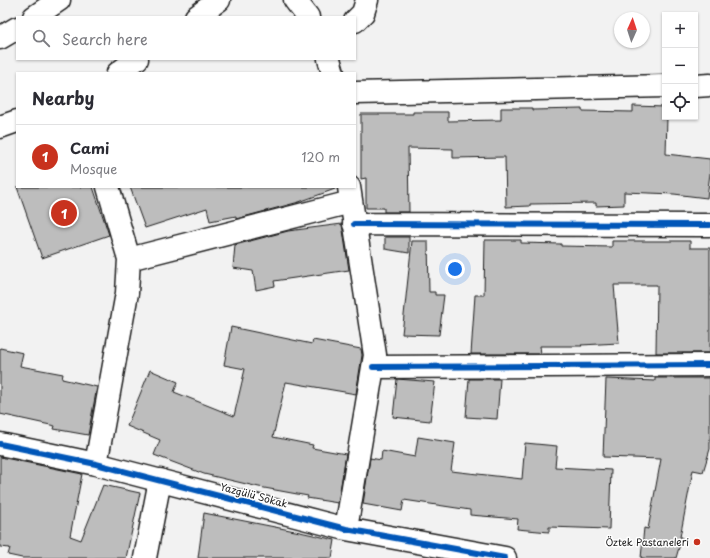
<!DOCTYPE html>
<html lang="en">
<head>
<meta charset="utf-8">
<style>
	:root { --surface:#fff; --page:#f7f7f7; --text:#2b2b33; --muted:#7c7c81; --line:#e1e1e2; --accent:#c8321e }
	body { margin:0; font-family:"Playpen Sans",sans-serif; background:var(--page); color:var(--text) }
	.controls { position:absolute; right:12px; top:12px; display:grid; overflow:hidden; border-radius:0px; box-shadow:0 1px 3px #0004 }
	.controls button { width:36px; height:36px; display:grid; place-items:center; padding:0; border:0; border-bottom:1px solid var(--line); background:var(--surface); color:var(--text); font:20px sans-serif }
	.compass { position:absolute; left:614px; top:12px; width:36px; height:36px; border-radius:50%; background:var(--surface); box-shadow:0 1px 3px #0004; rotate:3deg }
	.you { position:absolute; left:455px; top:269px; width:14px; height:14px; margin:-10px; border:3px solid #fff; border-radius:50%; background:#1a73e8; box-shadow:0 0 0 6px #1a73e833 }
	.badge { display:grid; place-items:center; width:26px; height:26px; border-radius:50%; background:var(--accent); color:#fff; font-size:13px; font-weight:700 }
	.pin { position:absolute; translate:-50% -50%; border:2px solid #fff; box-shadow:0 1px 4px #0006 }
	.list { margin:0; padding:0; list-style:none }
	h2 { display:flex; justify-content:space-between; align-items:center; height:52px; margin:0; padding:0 16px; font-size:17px }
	h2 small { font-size:13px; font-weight:400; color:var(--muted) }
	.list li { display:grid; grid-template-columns:26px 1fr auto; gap:12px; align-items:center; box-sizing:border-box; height:64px; padding:0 16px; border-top:1px solid var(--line) }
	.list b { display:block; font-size:15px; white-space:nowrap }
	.list p { margin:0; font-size:13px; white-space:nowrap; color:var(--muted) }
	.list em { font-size:13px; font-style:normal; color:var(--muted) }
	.icon { flex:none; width:22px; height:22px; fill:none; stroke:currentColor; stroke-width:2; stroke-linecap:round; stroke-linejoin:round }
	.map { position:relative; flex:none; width:710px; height:558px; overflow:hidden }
	.search { position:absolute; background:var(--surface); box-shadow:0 1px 3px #0004; left:16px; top:16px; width:340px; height:44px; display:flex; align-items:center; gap:10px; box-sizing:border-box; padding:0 14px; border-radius:0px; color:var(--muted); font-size:15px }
	.panel { position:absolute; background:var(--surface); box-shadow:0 1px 3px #0004; left:16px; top:72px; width:340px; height:116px; border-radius:0px }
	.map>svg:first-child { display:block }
	.building { fill:#bdbdbd; stroke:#1c1c1c }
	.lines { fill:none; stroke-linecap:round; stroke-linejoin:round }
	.minor-casing { stroke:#1c1c1c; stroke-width:25 }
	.minor { stroke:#fff; stroke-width:22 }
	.cycleway-casing { stroke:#fff; stroke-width:8 }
	.cycleway { stroke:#0057b8; stroke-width:6 }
	.poi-dot { fill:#c8321e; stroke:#fff; stroke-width:1.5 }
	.labels { text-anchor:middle; stroke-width:3; stroke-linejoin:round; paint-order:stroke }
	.street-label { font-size:10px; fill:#1c1c1c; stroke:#fff }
	.poi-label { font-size:10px; fill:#1c1c1c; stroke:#fff; text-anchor:end }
</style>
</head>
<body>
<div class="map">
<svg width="710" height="558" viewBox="0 0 710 558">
	<rect width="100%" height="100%" fill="#f2f2f2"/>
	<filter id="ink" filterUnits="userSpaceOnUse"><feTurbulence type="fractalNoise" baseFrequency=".025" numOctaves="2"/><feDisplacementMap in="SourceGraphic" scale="8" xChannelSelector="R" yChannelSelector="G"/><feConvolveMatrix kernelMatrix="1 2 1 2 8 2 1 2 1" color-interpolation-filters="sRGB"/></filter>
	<g filter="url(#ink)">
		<path class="building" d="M 633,106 L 665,107 L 665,117 L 667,117 L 666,154 L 710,159 L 710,173 L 707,198 L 674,194 L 624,192 L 624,205 L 596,206 L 596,203 L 530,204 L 530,206 L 506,207 L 505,157 L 453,158 L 453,149 L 408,148 L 409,212 L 384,212 L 384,208 L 366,208 L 366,178 L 361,179 L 361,114 L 413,114 L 413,112 L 448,112 L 448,121 L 501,120 L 501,108 L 532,108 L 532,110 L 582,109 L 582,111 L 633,112 Z
			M 17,187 L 93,187 L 109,235 L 42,258 Z
			M 130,187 L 335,187 L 335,189 L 299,202 L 236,219 L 236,216 L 210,221 L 207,208 L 145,228 Z
			M 342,224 L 349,270 L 274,281 L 275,286 L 256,290 L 253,271 L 233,268 L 235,245 L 288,231 Z
			M 385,237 L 409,237 L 409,253 L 385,249 Z
			M 485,240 L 521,240 L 521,243 L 561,244 L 561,246 L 612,247 L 612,241 L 690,241 L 690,248 L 710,248 L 710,353 L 656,353 L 657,285 L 614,285 L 619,343 L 581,345 L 582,346 L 540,346 L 541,354 L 471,354 L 475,295 L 484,295 Z
			M 412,241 L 428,241 L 429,292 L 435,292 L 435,295 L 444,295 L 439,335 L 402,334 Z
			M 231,327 L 312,344 L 313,340 L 361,349 L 362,355 L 356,394 L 286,382 L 273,437 L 313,445 L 312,448 L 346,454 L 338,503 L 307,498 L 308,496 L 259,487 L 204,474 L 154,455 L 160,440 L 127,426 L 150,370 L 178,382 L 174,392 L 234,416 L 245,369 L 224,365 Z
			M 0,348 L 23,353 L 20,366 L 63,374 L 62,379 L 97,387 L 88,435 L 54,429 L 55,426 L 0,414 Z
			M 655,378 L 710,378 L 710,449 L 703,472 L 693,470 L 680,537 L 682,537 L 676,558 L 641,558 L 644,528 L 648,529 L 661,459 L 603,457 L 606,379 L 655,381 Z
			M 397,379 L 435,382 L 430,421 L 393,417 Z
			M 469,379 L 500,379 L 497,419 L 466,417 Z
			M 418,437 L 455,443 L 451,471 L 522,479 L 525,443 L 557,446 L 555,467 L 611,470 L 609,529 L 549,527 L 549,532 L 517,529 L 518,519 L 470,515 L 470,510 L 404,500 L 402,511 L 363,504 L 370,458 L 381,460 L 382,451 L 415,457 Z
			M 0,457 L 82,474 L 70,536 L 81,540 L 103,485 L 140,493 L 126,558 L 22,558 L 8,555 L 10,548 L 0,547 Z
			M 204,513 L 300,532 L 335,540 L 332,558 L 198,558 Z"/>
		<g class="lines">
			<defs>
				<path id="minor" d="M 295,0 L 308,17
					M 34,17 L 59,0
					M 196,17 L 219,0
					M 355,21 L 363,13 L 367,0
					M 0,38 L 17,28
					M 329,59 L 333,73
					M 118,73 L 137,59
					M 695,86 L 710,85
					M 355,93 L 665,86
					M 0,127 L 17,121
					M 354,224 L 710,225
					M 129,259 L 351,202
					M 373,367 L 710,365
					M 0,444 L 96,464 L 346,529 L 505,558
					M 96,464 L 127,293 L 129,259 L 108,187
					M 346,529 L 375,355 L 349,187
					M 145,558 L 160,480"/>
			</defs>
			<use href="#minor" class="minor-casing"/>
			<use href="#minor" class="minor"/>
			<defs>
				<path id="cycleway" d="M 354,224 L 710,225
					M 373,367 L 710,365
					M 0,444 L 96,464 L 346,529 L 505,558"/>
			</defs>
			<use href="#cycleway" class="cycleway-casing"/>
			<use href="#cycleway" class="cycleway"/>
		</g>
	</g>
	<circle class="poi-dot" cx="697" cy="542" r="4"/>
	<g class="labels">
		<g class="street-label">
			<text transform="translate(254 495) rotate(15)" y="4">Yazgülü Sokak</text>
		</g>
		<g class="poi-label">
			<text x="689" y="546">Öztek Pastaneleri</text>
		</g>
	</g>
</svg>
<div class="controls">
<button>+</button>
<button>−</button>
<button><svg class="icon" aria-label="locate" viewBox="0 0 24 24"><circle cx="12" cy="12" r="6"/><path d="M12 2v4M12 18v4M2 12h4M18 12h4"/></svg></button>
</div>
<svg class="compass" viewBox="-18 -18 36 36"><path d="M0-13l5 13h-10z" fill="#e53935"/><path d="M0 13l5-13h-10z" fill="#7c7c81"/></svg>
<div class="you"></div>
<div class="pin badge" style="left:64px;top:213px">1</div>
<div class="search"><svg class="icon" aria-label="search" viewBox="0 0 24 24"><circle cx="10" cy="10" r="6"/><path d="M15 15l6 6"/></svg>Search here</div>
<section class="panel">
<h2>Nearby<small></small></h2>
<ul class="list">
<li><span class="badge">1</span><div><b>Cami</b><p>Mosque</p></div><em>120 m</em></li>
</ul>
</section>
</div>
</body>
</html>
